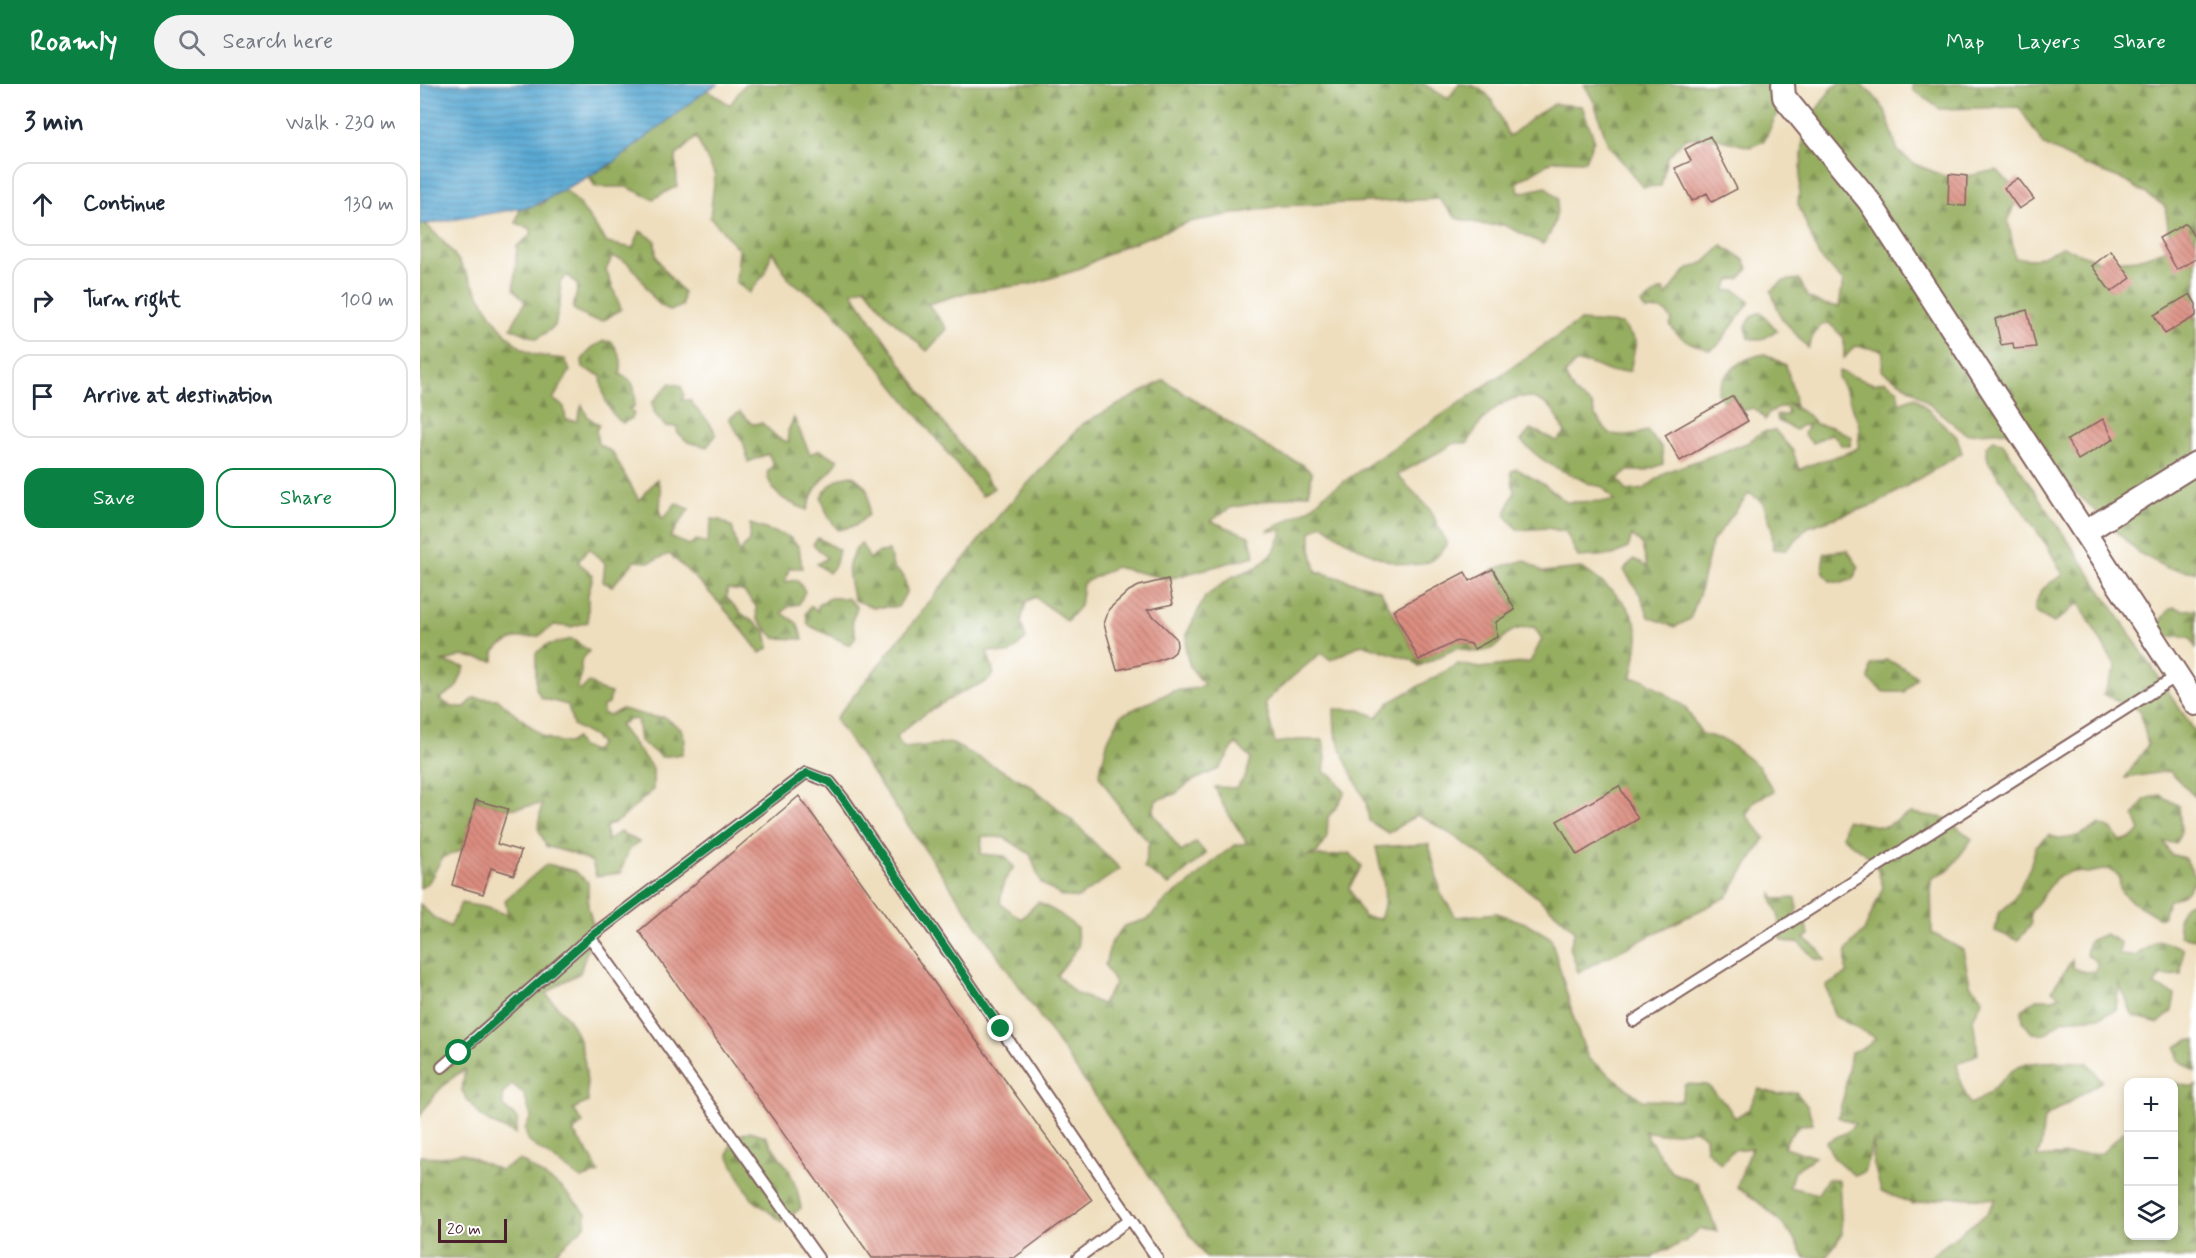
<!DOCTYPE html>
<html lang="en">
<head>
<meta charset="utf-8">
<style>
	:root { --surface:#fff; --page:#f2f2f3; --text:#1f2937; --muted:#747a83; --line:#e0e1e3; --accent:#0b8043 }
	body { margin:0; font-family:Mynerve,sans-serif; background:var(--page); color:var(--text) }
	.controls { position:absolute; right:18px; bottom:18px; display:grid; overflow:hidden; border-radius:12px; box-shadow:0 3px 9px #0003 }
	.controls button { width:54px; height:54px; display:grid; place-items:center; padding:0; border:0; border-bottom:2px solid var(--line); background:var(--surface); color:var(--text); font:30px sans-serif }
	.scale { position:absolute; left:18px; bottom:15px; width:69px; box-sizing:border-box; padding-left:6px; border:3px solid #4a1f2b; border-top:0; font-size:16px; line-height:21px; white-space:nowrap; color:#4a1f2b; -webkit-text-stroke:4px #fff; paint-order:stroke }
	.stop { position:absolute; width:18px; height:18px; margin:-14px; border:4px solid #0b8043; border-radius:50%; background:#fff }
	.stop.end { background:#0b8043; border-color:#fff; box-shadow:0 2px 6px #0008 }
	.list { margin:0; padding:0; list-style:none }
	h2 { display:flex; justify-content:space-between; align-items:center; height:78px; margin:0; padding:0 24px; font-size:26px }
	h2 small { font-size:20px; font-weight:400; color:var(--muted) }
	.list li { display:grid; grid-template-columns:39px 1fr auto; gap:18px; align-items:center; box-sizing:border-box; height:84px; margin:0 12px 12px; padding:0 12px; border:2px solid var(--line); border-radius:18px }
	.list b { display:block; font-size:22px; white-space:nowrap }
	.list em { font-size:20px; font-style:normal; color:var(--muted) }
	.actions { display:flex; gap:12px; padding:18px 24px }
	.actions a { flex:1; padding:14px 0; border:2px solid var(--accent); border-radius:18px; text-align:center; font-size:21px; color:var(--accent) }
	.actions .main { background:var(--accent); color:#fff }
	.icon { flex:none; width:33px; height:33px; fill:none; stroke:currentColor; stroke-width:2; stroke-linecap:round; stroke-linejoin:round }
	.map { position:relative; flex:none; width:1776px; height:1174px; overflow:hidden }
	header { display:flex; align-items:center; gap:36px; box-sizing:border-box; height:84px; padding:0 30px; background:var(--accent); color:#fff }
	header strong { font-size:28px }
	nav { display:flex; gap:33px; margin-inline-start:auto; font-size:21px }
	.search { width:420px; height:54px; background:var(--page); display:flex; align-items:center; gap:15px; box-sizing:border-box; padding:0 21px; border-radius:33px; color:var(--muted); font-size:22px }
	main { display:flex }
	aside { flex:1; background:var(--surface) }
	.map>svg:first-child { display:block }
	.forest { fill:url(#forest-firs); stroke:#706646; stroke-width:1.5 }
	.water { fill:url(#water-rules); stroke:#52647f; stroke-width:1.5 }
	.building { fill:url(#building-back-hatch) }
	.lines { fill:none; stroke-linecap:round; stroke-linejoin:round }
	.service-casing { stroke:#83625e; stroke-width:14 }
	.minor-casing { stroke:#83625e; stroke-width:26 }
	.service { stroke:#fff; stroke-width:10 }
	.minor { stroke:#fff; stroke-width:22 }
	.route { stroke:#0b8043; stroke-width:8 }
</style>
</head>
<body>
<header>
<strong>Roamly</strong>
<div class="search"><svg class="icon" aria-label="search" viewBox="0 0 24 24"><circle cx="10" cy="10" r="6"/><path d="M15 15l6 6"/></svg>Search here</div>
<nav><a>Map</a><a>Layers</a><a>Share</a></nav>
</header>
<main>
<aside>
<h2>3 min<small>Walk · 230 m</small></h2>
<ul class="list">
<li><svg class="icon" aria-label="ahead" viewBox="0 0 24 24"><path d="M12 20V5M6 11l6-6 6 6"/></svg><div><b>Continue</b></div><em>130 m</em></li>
<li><svg class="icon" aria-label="right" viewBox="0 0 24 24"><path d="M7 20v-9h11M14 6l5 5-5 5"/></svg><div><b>Turn right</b></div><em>100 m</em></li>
<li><svg class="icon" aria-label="arrive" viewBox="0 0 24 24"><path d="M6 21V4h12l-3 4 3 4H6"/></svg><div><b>Arrive at destination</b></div></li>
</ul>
<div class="actions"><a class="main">Save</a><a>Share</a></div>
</aside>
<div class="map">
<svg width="1776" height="1174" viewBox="0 0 1776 1174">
	<defs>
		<pattern id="forest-firs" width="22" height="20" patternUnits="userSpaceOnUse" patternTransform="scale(1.5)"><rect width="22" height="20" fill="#96ae60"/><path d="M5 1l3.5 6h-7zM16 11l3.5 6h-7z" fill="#7c8d4f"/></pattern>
		<pattern id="water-rules" width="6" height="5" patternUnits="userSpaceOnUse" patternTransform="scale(1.5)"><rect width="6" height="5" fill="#59a9d3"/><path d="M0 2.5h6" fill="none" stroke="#4c89ab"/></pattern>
		<pattern id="building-back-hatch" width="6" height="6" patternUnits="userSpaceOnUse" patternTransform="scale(1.5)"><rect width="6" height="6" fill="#dc8d80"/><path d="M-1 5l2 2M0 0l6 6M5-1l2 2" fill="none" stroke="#b47369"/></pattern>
	</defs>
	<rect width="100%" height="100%" fill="#fff"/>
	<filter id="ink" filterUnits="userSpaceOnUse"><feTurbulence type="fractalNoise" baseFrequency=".0167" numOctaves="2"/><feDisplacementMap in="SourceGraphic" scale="12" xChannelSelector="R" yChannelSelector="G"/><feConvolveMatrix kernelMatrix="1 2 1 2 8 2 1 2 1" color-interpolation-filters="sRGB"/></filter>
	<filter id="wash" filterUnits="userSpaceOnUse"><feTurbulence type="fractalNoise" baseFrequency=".008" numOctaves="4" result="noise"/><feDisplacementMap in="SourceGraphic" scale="24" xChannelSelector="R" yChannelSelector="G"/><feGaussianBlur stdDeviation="1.35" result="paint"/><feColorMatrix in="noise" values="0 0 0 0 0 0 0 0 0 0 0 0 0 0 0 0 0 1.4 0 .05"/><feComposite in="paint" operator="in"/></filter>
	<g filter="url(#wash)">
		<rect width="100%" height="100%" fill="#eedebd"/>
		<path class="forest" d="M 325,0 L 1004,0 L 1028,15 L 1039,0 C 1072,0 1077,27 1089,53 L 1113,33 L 1134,20 L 1162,22 L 1174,55 L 1165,77 L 1134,76 L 1097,98 L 1099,109 L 1126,103 L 1138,115 C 1137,133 1134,146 1123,160 L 1084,141 L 1065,141 L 1036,134 L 1019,115 L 859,122 L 769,138 L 704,162 L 654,187 L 611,200 L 548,208 L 508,220 L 527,245 L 507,267 L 467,231 L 445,203 L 432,208 L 509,320 L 574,404 L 562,412 L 410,222 L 370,197 L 352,167 L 345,190 L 329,209 L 316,198 L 319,166 L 290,133 L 295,91 L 276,53 L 256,72 L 257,102 L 233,115 L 207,103 L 175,103 L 161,78 L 287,6 L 310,21 Z
			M 1164,0 L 1366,0 L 1358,28 L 1344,57 L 1330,63 L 1298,55 L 1265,54 L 1247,74 L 1241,102 L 1223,103 L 1188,61 L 1174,18 Z
			M 1419,0 L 1440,0 L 1453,11 L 1465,26 L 1478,67 L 1494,80 L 1532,95 L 1577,86 L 1599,109 L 1588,136 L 1595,174 L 1615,175 L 1643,163 L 1682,178 L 1718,175 L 1751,164 L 1745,122 L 1704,96 L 1665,81 L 1624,61 L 1599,23 L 1520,25 L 1493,6 L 1492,0 L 1776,0 L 1776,488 L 1747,484 L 1719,469 L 1634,387 L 1586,347 L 1546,350 L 1491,305 L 1462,287 L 1463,266 L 1435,262 L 1424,274 L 1424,254 L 1409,239 L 1401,241 L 1393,252 L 1388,264 L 1361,233 L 1351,207 L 1363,197 L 1379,195 L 1388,213 L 1403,220 L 1419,223 L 1423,197 L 1399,172 L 1378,120 L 1384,50 L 1395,28 L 1412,4 Z
			M 141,101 L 159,120 L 187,159 L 213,164 L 220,147 L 235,156 L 236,172 L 245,187 L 263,208 L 262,222 L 250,227 C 246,224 241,222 238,219 C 223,204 216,175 192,173 L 186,186 L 201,225 L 183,237 L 170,235 L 153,225 L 158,202 L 148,191 L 140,198 L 141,213 L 135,242 L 117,255 L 91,244 L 105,218 L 94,205 L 97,162 L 111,151 L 111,145 L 96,139 L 102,117 L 121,121 Z
			M 0,135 C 14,148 27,160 38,176 C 57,204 80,258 113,270 C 123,273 135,274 145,275 L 150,287 L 133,315 L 144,323 L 146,336 L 157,337 L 162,321 L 168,333 L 179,341 L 176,346 L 178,360 L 192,368 L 219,416 L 237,395 L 241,406 L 240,430 L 243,435 L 256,419 L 269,425 L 250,453 L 269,461 L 277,456 L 287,459 L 292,435 L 300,436 L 312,443 L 319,469 L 329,457 L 330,440 L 369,453 L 379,463 L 382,484 L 369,484 L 365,498 L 377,496 L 385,507 L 379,520 L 369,522 L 362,529 L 377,539 L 383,555 L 355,554 L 337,535 L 336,522 L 323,507 L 307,505 L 307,514 L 321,529 L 346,547 L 349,564 L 340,569 C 315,535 281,497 249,470 L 230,478 L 215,477 L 192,502 L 183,498 L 185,479 L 169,464 L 158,478 L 173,491 L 168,511 L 168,538 L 151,543 L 134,541 L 119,552 L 96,554 L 80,562 L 74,568 L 74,577 L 42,572 L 22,578 L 45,583 L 36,604 L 19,615 L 32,623 L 45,623 L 54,614 L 77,615 L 123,652 L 135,657 L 149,659 L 156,654 L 161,663 L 174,667 L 180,660 L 174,653 L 153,641 L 148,621 L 121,614 L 116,604 L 116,569 L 127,561 L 152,555 L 169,567 L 161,577 L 161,592 L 157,603 L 160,607 L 169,598 L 180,606 L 191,609 L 189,620 L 183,622 L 183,630 L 190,631 L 202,625 L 232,633 L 244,633 L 261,645 L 265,657 L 262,670 L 241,673 L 220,657 L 217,635 L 208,636 L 199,641 L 233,685 L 233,706 L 200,736 L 186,743 L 187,757 L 200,748 L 219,758 L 209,766 L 200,789 L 176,792 L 172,778 L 151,769 L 126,762 L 118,744 L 122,720 L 88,725 L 56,716 L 42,766 L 22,774 L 9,798 L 0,804 Z
			M 1302,162 L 1323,175 L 1329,185 L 1319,195 L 1310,196 L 1305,207 L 1315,206 L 1330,218 L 1298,261 L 1290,266 C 1274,261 1258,255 1250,241 L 1252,237 C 1245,224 1240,224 1226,227 L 1221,220 L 1241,206 L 1244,206 L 1246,212 L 1265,187 L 1285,178 Z
			M 1341,228 L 1357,247 L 1341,256 L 1328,254 L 1326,242 L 1333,231 Z
			M 1160,237 L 1202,240 L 1216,258 L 1210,287 L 1191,288 L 1168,279 L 1155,279 L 1145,291 L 1154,308 L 1172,321 L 1175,332 L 1190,350 L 1209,352 L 1227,347 L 1242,364 L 1243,380 L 1225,387 L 1208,387 L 1198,395 L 1207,407 L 1224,405 L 1246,388 L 1327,359 L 1342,348 L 1355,346 L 1373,367 L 1379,386 C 1398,376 1418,374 1438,364 L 1440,343 L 1427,310 L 1418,293 L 1419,287 L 1454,300 L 1465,297 L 1478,306 L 1479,319 L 1495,313 L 1537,353 L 1542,369 L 1456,420 L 1388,443 L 1366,466 L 1353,465 L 1352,445 L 1343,418 L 1329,409 L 1292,458 L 1279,511 L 1270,535 L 1255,543 L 1229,533 L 1221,512 L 1204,486 L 1214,475 L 1227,483 L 1222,461 L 1212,451 L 1208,464 L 1193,471 L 1158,473 L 1146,448 L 1128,444 L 1098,446 L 1085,431 L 1094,409 L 1091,387 L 1097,385 L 1125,401 L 1146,418 L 1194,417 L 1183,403 C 1169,401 1164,397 1152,391 C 1128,381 1120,375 1101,357 L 1111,345 L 1137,357 L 1145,349 C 1141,341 1137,331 1131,324 C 1129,321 1123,319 1120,317 C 1090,302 1060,334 1048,359 L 1035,359 L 977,391 L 1010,425 L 1027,460 C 1023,464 1020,471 1015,474 C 985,496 927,459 902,440 L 891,448 L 891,465 L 896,487 L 960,506 L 999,576 L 1037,557 L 1051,560 L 1077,553 L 1076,538 L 1095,526 L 1073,485 L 1105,476 L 1123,488 L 1162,484 C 1185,500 1216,521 1218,551 C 1218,565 1214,580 1212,594 L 1223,595 L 1265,623 L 1282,650 L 1305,656 L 1339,683 L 1354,708 L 1335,716 L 1326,731 L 1345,754 L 1307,813 L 1158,888 L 1150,863 L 1155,847 C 1129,821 1101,800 1072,779 C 1047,761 1024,744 997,731 L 968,749 L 949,737 L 946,718 L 925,676 L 915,649 L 914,625 L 940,626 L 957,633 L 970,618 L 1038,580 L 1060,584 L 1110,578 L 1122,555 L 1114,543 C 1105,543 1093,545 1086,551 C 1082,554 1081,559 1076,562 C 1064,570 1051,569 1039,563 L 999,582 L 992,576 L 942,560 L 911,576 L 901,569 L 870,595 L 845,618 L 855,659 L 878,656 L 903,656 L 906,674 L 904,688 L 913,692 L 925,708 L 916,724 L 908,733 L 907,753 L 897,769 L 887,772 L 912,772 L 930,769 L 942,782 L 929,804 L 944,833 L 960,835 C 970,812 961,787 956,763 L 1009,760 L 1021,810 L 1036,833 L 1077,829 L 1108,840 L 1131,854 L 1157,945 L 1168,974 L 1222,1016 L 1261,1017 L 1265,1000 L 1287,1001 L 1306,1020 L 1315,1034 L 1329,1025 L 1339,1005 L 1357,1010 L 1376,1008 L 1388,1023 L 1393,1040 L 1380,1041 L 1369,1053 L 1364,1063 L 1395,1073 L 1374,1087 L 1369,1103 L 1398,1110 L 1407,1095 L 1419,1096 L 1422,1150 L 1406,1174 L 1385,1174 C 1371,1143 1345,1121 1317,1103 L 1327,1074 L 1332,1064 L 1313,1066 L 1301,1080 L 1286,1065 L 1285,1052 L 1274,1046 L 1242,1050 L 1224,1047 L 1251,1088 L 1278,1099 L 1297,1147 L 1279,1145 L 1264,1158 L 1235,1171 L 1233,1174 L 786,1174 L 415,635 L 581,429 L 662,340 L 744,296 L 856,369 L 882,380 L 892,389 L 889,409 L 810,424 L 791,437 L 829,452 L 835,472 L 748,495 L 695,483 L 663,499 L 660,522 L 647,537 L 615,513 L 606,518 L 601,538 L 606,555 L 589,570 L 567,567 L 574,590 C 564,603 559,599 546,606 C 523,619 494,634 476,653 L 484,664 L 531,659 L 610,701 L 654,738 L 700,785 L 658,814 L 641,812 L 621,799 L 610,770 L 585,754 L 562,752 L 561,770 L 585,772 L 594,783 L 584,797 L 580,819 L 601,835 L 618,818 L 640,830 L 657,844 L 658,863 L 637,891 L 655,909 L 682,920 L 695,900 L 685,881 L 691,859 L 704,842 L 728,835 L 747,815 L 769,800 L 796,775 L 815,761 L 827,759 L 804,723 L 795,703 L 817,704 L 826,691 L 831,675 L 816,659 L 799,685 L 772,697 L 755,710 L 736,716 L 733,728 L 761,768 L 776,758 L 786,770 L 749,801 L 724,784 L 729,758 L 707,735 L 679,691 L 688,656 L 701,631 L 753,607 L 778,604 L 784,600 L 770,583 L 766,568 L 767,549 L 785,513 L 812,493 L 837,483 L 854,468 L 863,446 L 847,447 L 891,424 L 904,411 Z
			M 184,257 L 192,258 C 199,269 204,277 200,290 C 216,297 216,307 214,323 L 209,324 L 214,330 L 211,335 L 203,339 C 187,329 182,309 181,292 L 163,284 L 162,276 L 172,263 Z
			M 1345,270 L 1366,281 C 1369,295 1375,307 1375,321 L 1367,319 L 1388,331 L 1396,340 L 1412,343 L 1432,353 L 1430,362 L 1421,361 L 1413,350 C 1404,351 1400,357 1392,359 L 1384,350 L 1388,341 L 1380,342 L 1376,346 L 1358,337 L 1356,331 L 1367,331 L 1368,326 L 1364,322 L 1348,329 L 1345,336 L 1340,329 L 1333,324 L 1322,327 L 1313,312 L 1304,317 L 1297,309 C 1303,288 1323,273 1345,270 Z
			M 250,299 L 261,302 L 264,310 L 262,316 L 270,316 C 278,331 290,334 296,351 L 287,363 L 268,358 L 257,348 L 258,343 L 245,342 L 235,330 L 232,319 Z
			M 320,328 L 332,340 L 342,339 L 359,355 L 369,358 L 368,347 L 374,334 L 390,370 L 400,366 L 418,376 C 413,387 404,393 397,403 C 391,410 390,418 387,426 C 368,418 351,412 347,389 L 354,380 L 348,370 L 328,378 L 324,360 L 309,334 Z
			M 1574,356 L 1582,358 L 1776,649 L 1776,714 L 1749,687 L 1705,694 L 1728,661 L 1720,626 L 1683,610 L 1696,583 L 1659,519 L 1634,539 L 1615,528 C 1617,505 1625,502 1643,491 L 1628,463 L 1568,377 L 1566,362 Z
			M 431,391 C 450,402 450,410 448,431 L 435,442 L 418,446 L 408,432 L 401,413 C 409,401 416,394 431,391 Z
			M 398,454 L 419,466 L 415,482 L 409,489 L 397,480 L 407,474 L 393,460 Z
			M 441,459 L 450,475 L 460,468 L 469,467 L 473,483 L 484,493 L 487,507 L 478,523 L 453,523 L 434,516 C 428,492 423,480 441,459 Z
			M 1427,466 L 1439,483 L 1433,495 L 1422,499 L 1410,497 C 1401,487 1401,482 1405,469 Z
			M 410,514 L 427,514 L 437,523 L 432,537 L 436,553 L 430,561 L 388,541 L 386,529 L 391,522 L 398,527 L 398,521 Z
			M 1754,523 L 1763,526 L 1776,525 L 1776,565 L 1771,554 L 1762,552 L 1747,553 L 1738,541 L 1750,525 Z
			M 1466,576 L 1479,581 L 1497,593 L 1484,608 L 1464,608 L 1449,596 L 1451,581 Z
			M 1740,711 L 1759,722 L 1761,747 L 1756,759 L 1744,758 L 1750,770 L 1764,774 L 1776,793 L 1766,809 L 1748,817 L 1743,833 L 1737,833 C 1727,824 1708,819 1701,807 C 1699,803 1700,796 1699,792 L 1689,785 L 1667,789 L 1652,787 L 1636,794 L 1610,829 L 1611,841 L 1598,856 L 1575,847 L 1578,830 L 1594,816 L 1610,783 L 1616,762 L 1629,751 C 1647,760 1664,750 1680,740 L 1691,745 L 1700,757 L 1711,754 L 1720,747 L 1714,732 L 1725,715 Z
			M 1491,729 L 1525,734 L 1552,755 L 1530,785 L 1511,795 L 1512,849 L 1543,866 L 1550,900 L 1563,915 L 1553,935 L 1558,970 L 1537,980 L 1541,1000 L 1550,1020 C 1572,1012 1576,999 1593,986 C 1608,974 1648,978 1667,978 L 1682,997 L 1624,1034 L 1621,1062 L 1617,1073 L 1682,1069 L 1708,1043 L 1708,1152 L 1754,1152 L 1754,999 L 1773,1003 L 1776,1001 L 1776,1174 L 1508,1174 L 1567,1129 L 1576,1115 L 1529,1113 L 1493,1120 L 1461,1107 L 1452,1073 L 1454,1055 L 1444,1088 L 1435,1092 L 1414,1074 L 1406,1058 L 1427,1048 L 1435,1040 L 1418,1033 L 1424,1011 L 1431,968 L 1446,963 L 1456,954 L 1414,932 L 1406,902 L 1426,890 L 1426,866 L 1444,847 L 1463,803 L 1455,777 L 1422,753 L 1426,736 L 1464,743 Z
			M 127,780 L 154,787 L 168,798 L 168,823 L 174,844 L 160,889 L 143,898 L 126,910 C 134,919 144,929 151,939 C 165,961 167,993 168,1018 L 153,1025 L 163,1039 L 153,1048 L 170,1071 L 179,1089 L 161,1095 L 108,1057 L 105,1045 L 111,1033 L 104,1010 L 92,1000 L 83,1010 L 83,1022 L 98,1035 L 95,1050 C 66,1038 59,1034 42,1007 L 45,985 C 23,999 14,1010 0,1032 L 0,820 L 13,833 L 30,843 L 41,819 L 64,823 L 88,831 L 85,816 Z
			M 1352,810 L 1355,815 L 1376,814 L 1377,826 L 1371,834 L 1384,836 L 1389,851 L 1384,854 L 1400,867 L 1405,876 L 1395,875 L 1379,858 L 1370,859 L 1361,855 C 1361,848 1360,841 1359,834 C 1357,826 1351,818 1352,810 Z
			M 1776,816 L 1776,855 L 1760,852 L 1758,835 L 1765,820 Z
			M 1685,850 L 1701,859 L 1699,871 L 1715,872 L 1738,856 L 1763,864 L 1761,891 L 1741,892 L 1734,901 L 1755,911 L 1752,927 L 1739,939 L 1713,932 L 1699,900 L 1696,926 L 1680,933 L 1643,936 L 1625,950 L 1612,949 L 1603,938 L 1602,926 L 1616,915 L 1633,915 L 1640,912 L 1632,906 L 1652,876 L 1653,884 L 1665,888 L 1676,887 L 1677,878 L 1666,870 L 1669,857 Z
			M 1769,956 L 1776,956 L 1776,988 L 1758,975 L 1756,963 Z
			M 330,1047 L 345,1052 L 369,1086 L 377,1106 L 381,1124 L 363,1138 L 332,1115 L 320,1095 L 308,1071 L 313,1054 Z
			M 41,1069 L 80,1086 L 100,1076 L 142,1104 L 166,1129 L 165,1142 L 139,1165 L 133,1174 L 0,1174 L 0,1072 L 22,1073 Z"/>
		<path class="water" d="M 0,0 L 299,0 L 287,6 L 193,79 L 114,122 L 0,141 Z"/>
		<g id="blocks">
			<path class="building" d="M 1290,52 L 1317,105 L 1292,118 L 1287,109 L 1272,117 L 1255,84 L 1271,77 L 1265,65 Z
				M 1529,90 L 1547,92 L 1546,122 L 1528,121 Z
				M 1598,94 L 1614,115 L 1599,125 L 1584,104 Z
				M 1766,139 L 1776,157 L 1776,175 L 1757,186 L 1739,154 Z
				M 1691,167 L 1711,194 L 1691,208 L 1672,182 Z
				M 1770,210 L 1776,220 L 1776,232 L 1745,250 L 1734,231 Z
				M 1607,226 L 1616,263 L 1594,265 L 1593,259 L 1581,261 L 1575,235 Z
				M 1313,312 L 1328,337 L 1260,377 L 1245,351 Z
				M 1683,335 L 1694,355 L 1658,376 L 1647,356 Z
				M 1073,485 L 1095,526 L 1076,538 L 1077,553 L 1054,565 L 1051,560 L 1037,557 L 999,576 L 973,526 L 1045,488 L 1050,497 Z
				M 748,495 L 753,520 L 727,526 L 756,554 L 757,562 L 755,568 L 750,572 L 737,577 L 697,586 L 684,540 L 689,525 L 709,507 L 719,502 Z
				M 1199,702 L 1218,735 L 1157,771 L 1137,737 Z
				M 379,712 L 672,1116 L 594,1174 L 452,1174 L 219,847 Z
				M 56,716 L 88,725 L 77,760 L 101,767 L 94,791 L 71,784 L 63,810 L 32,801 Z"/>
		</g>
	</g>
	<g filter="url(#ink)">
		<use href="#blocks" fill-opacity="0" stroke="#83625e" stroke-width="1.5"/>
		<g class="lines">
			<defs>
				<path id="service" d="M 170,853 L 398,1174
					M 1214,937 L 1757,592
					M 22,983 L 170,853 L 386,689 L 410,698 L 425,717 L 737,1174
					M 658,1174 L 710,1135"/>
				<path id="minor" d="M 1363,0 L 1364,13 L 1449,117 L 1776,620
					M 1665,448 L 1776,379"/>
			</defs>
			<use href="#service" class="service-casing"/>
			<use href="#minor" class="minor-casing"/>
			<use href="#service" class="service"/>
			<use href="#minor" class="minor"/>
		</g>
	</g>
	<g class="lines" filter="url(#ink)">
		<path class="route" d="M 39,969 L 170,853 L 387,689 L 410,698 L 425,717 L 581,945"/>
	</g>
</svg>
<div class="controls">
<button>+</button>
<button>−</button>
<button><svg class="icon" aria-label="layers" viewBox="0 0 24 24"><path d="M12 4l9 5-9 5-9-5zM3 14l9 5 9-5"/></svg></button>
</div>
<div class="scale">20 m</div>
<div class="stop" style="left:39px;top:969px"></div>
<div class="stop end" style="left:581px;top:945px"></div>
</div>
</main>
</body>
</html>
